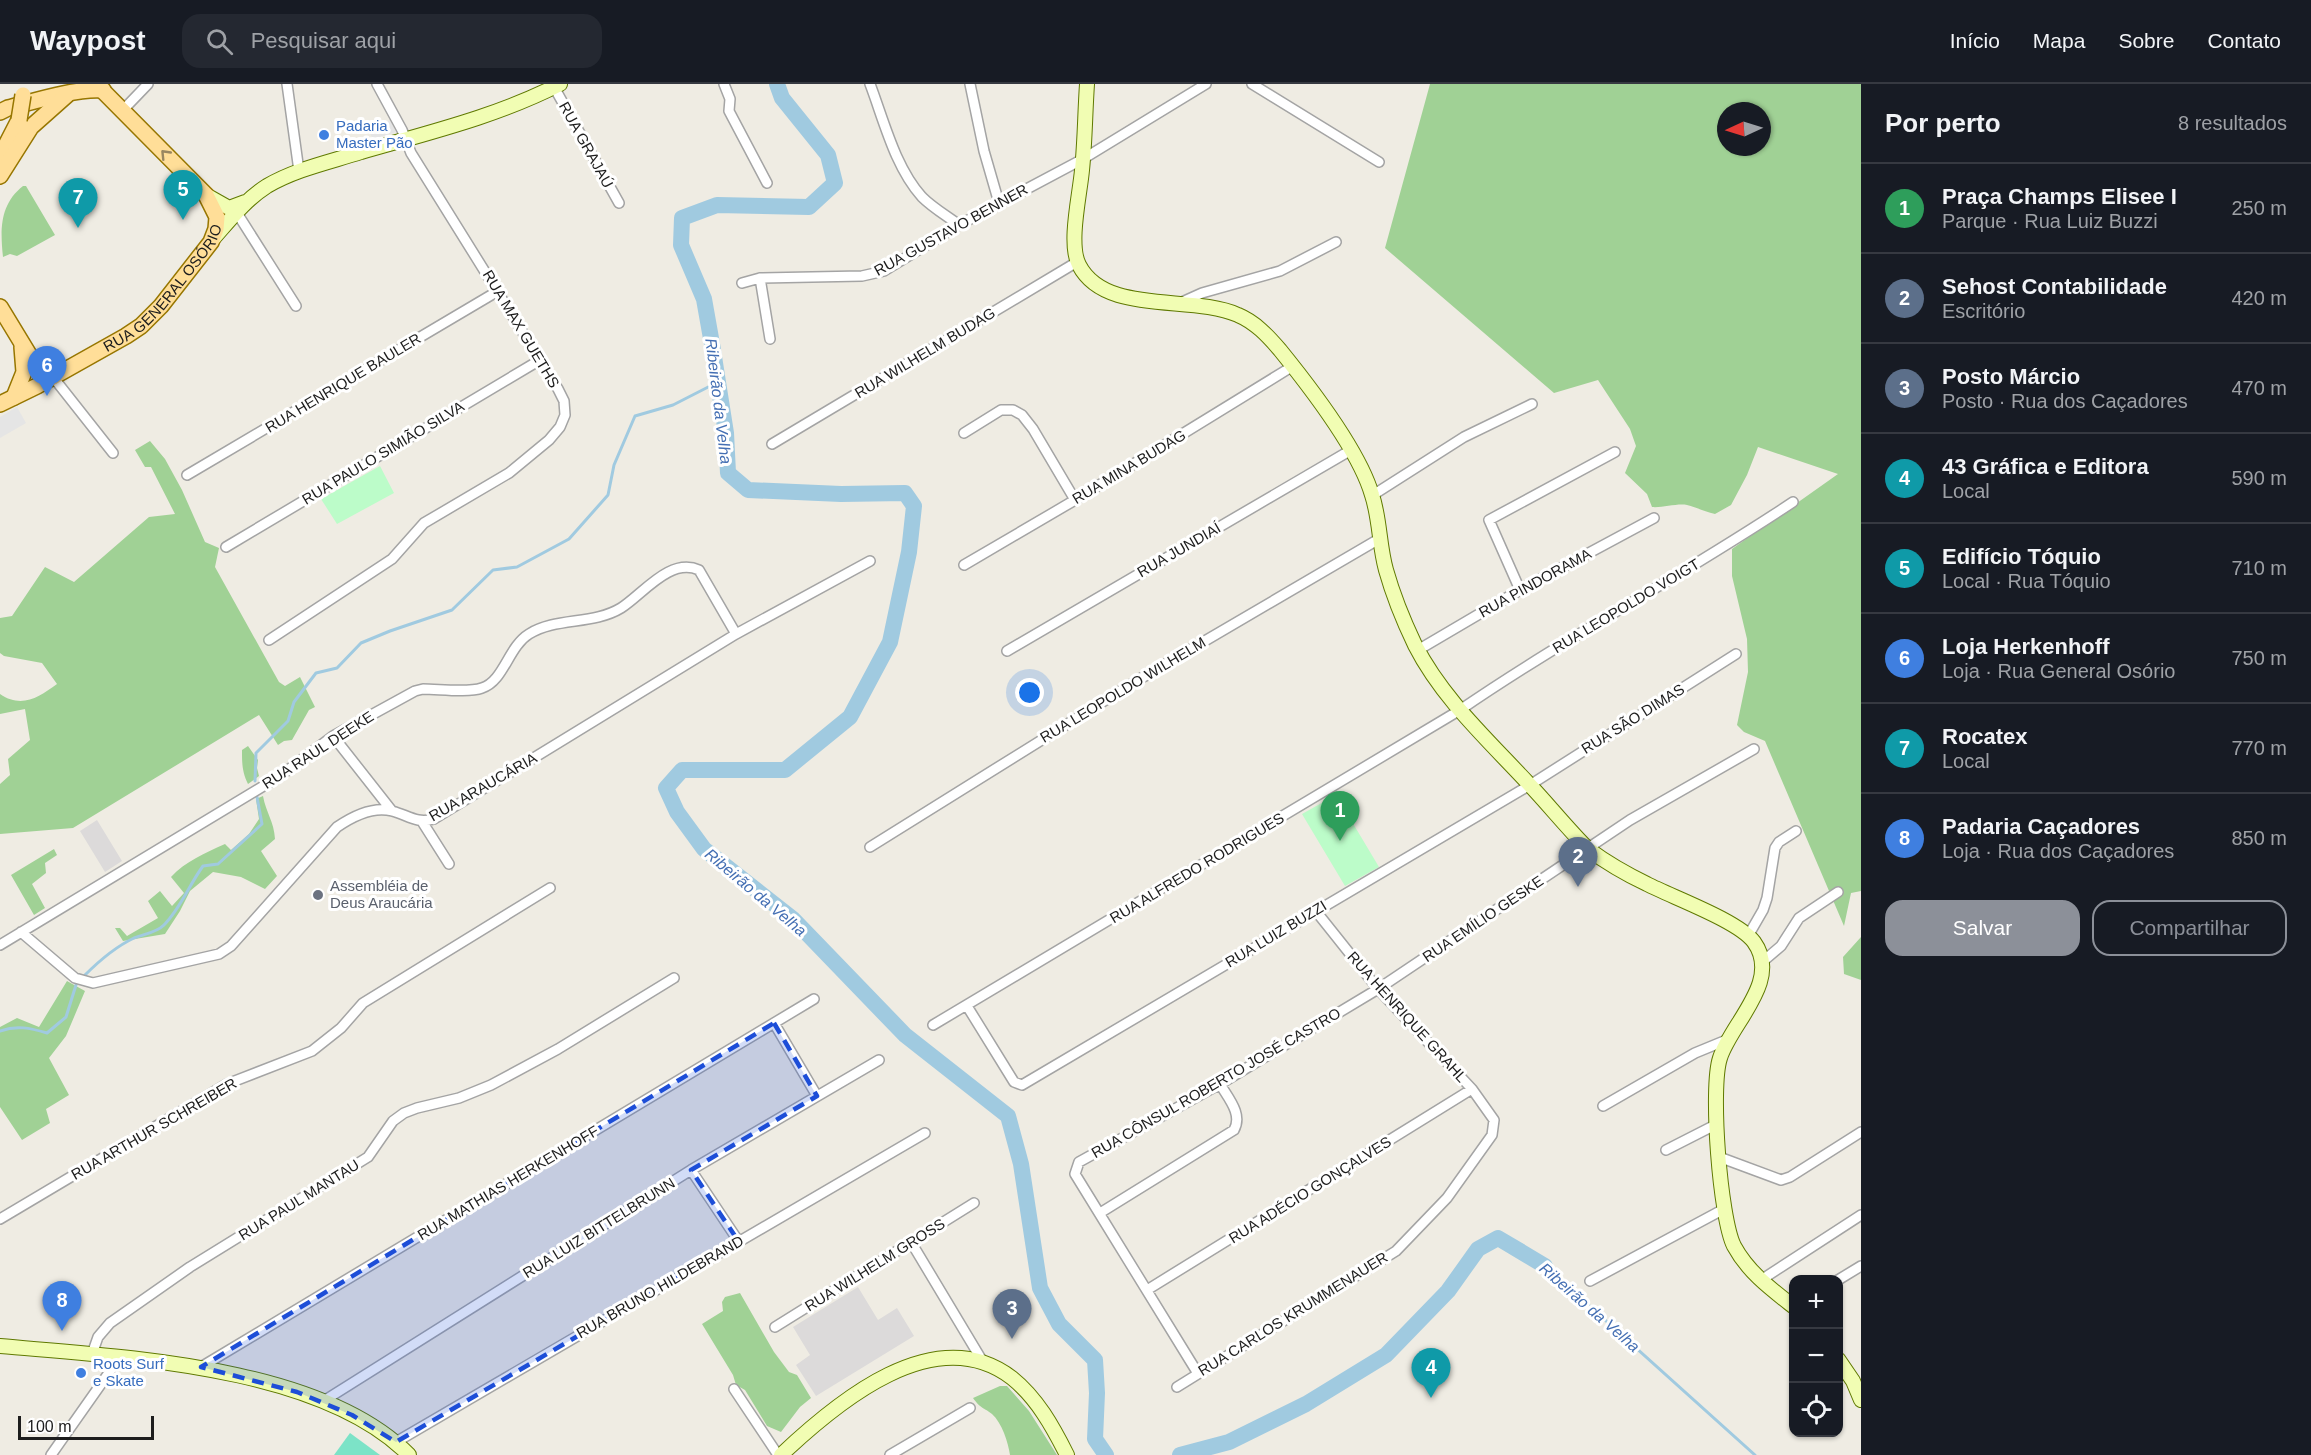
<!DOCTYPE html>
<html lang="pt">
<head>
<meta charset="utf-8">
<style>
	:root { --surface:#171b24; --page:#242831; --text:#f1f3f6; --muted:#9ea1a6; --line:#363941; --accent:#8c9099 }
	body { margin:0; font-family:Helvetica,sans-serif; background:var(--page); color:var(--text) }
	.controls { position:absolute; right:18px; bottom:18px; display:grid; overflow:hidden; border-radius:12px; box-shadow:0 2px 4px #0004 }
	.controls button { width:54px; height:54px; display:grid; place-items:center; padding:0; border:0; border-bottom:2px solid var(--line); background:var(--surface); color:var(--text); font:30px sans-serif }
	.compass { position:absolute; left:1717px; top:18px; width:54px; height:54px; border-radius:50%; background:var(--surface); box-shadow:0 2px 4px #0004; rotate:266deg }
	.scale { position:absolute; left:18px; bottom:15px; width:136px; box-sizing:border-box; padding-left:6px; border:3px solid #1d1d1d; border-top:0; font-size:16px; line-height:21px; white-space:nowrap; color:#1d1d1d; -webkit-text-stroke:4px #fff; paint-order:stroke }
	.you { position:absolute; left:1030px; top:609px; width:21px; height:21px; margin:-15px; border:4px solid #fff; border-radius:50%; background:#1a73e8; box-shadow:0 0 0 9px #1a73e833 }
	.badge { display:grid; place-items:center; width:39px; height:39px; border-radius:50%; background:var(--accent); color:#fff; font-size:20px; font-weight:700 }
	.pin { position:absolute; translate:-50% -50px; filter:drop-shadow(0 2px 3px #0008) }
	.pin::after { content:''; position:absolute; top:32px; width:21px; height:18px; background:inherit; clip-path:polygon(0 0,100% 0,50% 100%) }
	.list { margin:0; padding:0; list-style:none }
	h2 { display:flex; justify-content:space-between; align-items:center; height:78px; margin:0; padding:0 24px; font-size:26px }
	h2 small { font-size:20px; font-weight:400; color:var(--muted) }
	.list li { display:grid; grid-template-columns:39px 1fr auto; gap:18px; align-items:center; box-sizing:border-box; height:90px; padding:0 24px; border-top:2px solid var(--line) }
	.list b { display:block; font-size:22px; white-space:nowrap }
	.list p { margin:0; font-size:20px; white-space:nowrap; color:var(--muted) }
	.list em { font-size:20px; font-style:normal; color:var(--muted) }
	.actions { display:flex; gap:12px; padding:18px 24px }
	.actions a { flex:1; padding:14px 0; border:2px solid var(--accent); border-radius:18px; text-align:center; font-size:21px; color:var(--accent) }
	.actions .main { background:var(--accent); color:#fff }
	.icon { flex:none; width:33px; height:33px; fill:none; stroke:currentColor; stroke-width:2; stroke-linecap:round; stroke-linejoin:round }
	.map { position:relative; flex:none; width:1861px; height:1371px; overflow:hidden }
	header { display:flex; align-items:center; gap:36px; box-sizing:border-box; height:84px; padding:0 30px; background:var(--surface); border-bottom:2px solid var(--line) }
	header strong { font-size:28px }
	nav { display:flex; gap:33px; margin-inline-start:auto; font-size:21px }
	.search { width:420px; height:54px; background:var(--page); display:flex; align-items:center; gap:15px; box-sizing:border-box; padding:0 21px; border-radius:18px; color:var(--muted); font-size:22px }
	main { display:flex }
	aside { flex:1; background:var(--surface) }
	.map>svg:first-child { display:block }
	.residential { fill:#dcdada }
	.forest { fill:#a0d195; fill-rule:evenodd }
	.park { fill:#bcfcc9 }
	.pitch { fill:#7ce3c7 }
	.parking { fill:#e5e5e5 }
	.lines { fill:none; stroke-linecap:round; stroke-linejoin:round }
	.stream { stroke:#a0cae0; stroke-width:3 }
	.river { stroke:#a0cae0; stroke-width:16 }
	.minor-casing { stroke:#a4a4a4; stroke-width:12 }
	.secondary-casing { stroke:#5f7900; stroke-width:16 }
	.primary-casing { stroke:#977600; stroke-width:18 }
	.minor { stroke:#fff; stroke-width:9 }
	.secondary { stroke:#f1fdb3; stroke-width:14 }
	.primary { stroke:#ffde98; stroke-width:15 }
	.primary-bridge-casing { stroke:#977600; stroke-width:18; stroke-linecap:butt }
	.primary-bridge { stroke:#ffde98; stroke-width:15 }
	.oneway { stroke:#998761 }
	.marked { fill:#1d4ed8; fill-opacity:0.2; stroke:#1d4ed8; stroke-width:4.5; stroke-dasharray:12 8; stroke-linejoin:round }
	.shop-dot { fill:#3f7fe0; stroke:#fff; stroke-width:2 }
	.worship-dot { fill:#6b7280; stroke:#fff; stroke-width:2 }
	.labels { text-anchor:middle; stroke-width:6; stroke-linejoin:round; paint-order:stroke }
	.shop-label { font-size:15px; fill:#366cbe; stroke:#fff; text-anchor:start }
	.street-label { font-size:15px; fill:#1d1d1d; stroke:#fff }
	.worship-label { font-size:15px; fill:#5b616d; stroke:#fff; text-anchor:start }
	.water-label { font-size:16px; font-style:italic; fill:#446fb3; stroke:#fff }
</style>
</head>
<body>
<header>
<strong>Waypost</strong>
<div class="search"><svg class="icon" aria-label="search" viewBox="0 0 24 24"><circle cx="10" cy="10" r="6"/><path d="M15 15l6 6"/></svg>Pesquisar aqui</div>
<nav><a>Início</a><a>Mapa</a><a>Sobre</a><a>Contato</a></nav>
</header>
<main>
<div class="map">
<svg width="1861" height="1371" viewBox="0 0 1861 1371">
	<rect width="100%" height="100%" fill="#efece3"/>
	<path class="residential" d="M 97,736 L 122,777 L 105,788 L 80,747 Z
		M 858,1203 L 878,1236 L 897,1224 L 914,1252 L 816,1312 L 796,1281 L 810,1271 L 793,1243 Z"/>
	<path class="forest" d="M 1430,0 L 1861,0 L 1861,807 L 1851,809 L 1844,842 L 1765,657 L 1744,648 L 1737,641 L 1748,588 L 1747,555 L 1732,492 L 1732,465 L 1838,390 L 1758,363 L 1747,391 L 1731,421 L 1715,430 C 1705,428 1696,423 1687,421 C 1678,419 1662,424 1652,423 L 1647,410 L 1625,389 L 1636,362 L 1630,345 L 1598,296 L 1554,309 L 1385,164 ZM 1726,27 L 1762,27 L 1762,63 L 1726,63 Z
		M 23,102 L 26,102 L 55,151 L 17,172 L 10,170 L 3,173 C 0,145 0,120 23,102 Z
		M 150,357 L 165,375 L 182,406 L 205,458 L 219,464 L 215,483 L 279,598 L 285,602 L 300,593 L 315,623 L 309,626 L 292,656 L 284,657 L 278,661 L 259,631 L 73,744 L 0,750 L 0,700 L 10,691 L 8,675 L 30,656 L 25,625 L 0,630 L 0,610 C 22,625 39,613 57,600 L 42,579 L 4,572 L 0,569 L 0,534 L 12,532 L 45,483 L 74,498 L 149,433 L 175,430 L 151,383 L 145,383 L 135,366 Z
		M 248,662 L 258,676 L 257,684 L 259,692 L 248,700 C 242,688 242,679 242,666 Z
		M 263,712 C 266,729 274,737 275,755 L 261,767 L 277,792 L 265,805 L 241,793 L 213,788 L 190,807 L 180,827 L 165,850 L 123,857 L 115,844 L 120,844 L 127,852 L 158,834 L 148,817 L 160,807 L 172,822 L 184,809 L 171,793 C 186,777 205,769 225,760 L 231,766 L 249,750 L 259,735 L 256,715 Z
		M 54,765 L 57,771 L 45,779 L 46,789 L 32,800 L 45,824 L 34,831 L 11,791 Z
		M 1861,853 L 1861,896 L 1844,890 L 1843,873 Z
		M 67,897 L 85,907 L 66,952 L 49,974 L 69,1011 L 46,1025 L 50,1039 L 22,1056 L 0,1023 L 0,943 L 17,934 L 39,943 Z
		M 740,1209 L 774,1268 L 789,1288 L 797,1291 L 811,1314 L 800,1323 L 781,1348 L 767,1342 L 745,1306 L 736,1301 L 733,1291 L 702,1240 L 723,1227 L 722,1218 L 725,1213 Z
		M 1000,1302 L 1007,1302 L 1029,1327 L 1057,1371 L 1010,1371 C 1008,1358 1002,1339 992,1330 C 983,1323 981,1325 973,1314 Z"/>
	<path class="park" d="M 380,382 L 394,409 L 337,440 L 321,415 Z
		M 1336,711 L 1379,783 L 1345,802 L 1302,730 Z"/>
	<path class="pitch" d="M 350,1349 L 380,1371 L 334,1371 Z"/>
	<path class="parking" d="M 390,36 L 396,48 L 373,55 L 367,44 Z
		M 17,323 L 26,339 L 0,354 L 0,333 Z"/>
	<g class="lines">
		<path class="stream" d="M 255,697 L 256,669 L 288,637 L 294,618 L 316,589 L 337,584 L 361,559 L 390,547 L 452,526 L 493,486 L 517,483 L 569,455 L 608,411 L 614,381 L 635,332 L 673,321 L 718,298
			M 85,891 C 100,876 115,863 134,854 C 144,850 156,849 164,841 C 181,824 189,801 203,782 L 218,780 L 262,740 L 257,713
			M 0,947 C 17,941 30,944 47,949 L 66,933 L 76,901
			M 1545,1182 L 1755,1371"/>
		<path class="river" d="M 777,0 L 782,14 L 828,71 L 835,99 L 809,123 L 717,121 L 682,134 L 681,161 L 704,215 L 712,260 L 726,349 L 728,389 L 748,406 L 841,410 L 905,409 L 914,422 L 909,468 L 890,558 L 850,633 L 785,686 L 682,686 L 666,704 L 677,728 L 704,765 L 793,835 L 905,951 L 1008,1032 L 1021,1080 L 1040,1204 L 1059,1240 L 1095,1276 L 1097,1309 L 1095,1355 L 1106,1371
			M 1180,1371 L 1229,1358 L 1306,1320 L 1386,1271 L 1448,1207 L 1478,1165 L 1498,1154 L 1545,1182"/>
		<defs>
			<path id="minor" d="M 287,0 L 299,87
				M 724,0 L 730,15 L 729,27 L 767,99
				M 870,0 C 884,37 895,83 922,113 C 933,124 947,132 959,141
				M 970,0 L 984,67 L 999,119
				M 1252,0 L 1379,78
				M 554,3 L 619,119
				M 123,26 L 148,0
				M 237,129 L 296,222
				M 760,194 L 770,255
				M 742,199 L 760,194 L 862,192 L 884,187 L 959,141 L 1083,75 L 1206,0
				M 1182,218 L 1202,209 L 1280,187 L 1336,158
				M 53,293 L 113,369
				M 964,349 L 1001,326 L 1013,326 L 1022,331 L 1033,345 L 1075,416
				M 772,360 L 1077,178
				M 187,391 L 498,207
				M 1373,411 L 1464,353 L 1532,320
				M 226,463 L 540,276
				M 964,481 L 1075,416 L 1293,282
				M 1520,506 L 1489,436 L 1615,368
				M 269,556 L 392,475 L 424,439 L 509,389 L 549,356 L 560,343 L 565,331 L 564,317 L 558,305 L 411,69 L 402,46 L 377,0
				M 1418,566 L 1520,506 L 1654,434
				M 1007,567 L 1351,366
				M 333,652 L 392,727
				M 423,739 L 449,780
				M 870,763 L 1133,599 L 1379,455
				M 21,848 L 75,894 L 93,899 L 219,870 L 231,862 L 337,743 C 353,732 373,722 392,727 C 408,731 416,740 434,735 L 736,550 L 870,477
				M 1748,852 L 1763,826 L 1767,814 L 1775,764 L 1779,758 L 1796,747
				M 0,861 L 280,692 L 333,652 L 415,607 L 423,605 C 439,605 468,609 482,604 C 504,597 508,563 529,550 C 556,533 593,541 621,524 C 643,510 670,473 699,486 L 736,550
				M 1761,879 L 1781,862 L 1799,834 L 1838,808
				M 967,922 L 1014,998 L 1022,1001 L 1530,701 L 1736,570
				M 774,939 L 817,1012
				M 933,941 L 1460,626 C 1568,552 1684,491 1793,418
				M 1603,1022 L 1695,969 L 1729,955
				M 1666,1066 L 1717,1040
				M 1719,1073 L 1781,1096 L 1790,1093 L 1861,1048
				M 691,1086 L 739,1158
				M 1100,1129 L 1234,1046 C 1243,1030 1228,1014 1220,1000
				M 0,1135 L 227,1000 L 312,967 L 341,944 L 363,919 L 550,804
				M 911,1158 L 983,1278
				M 1761,1196 L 1861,1131
				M 1838,1196 L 1861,1182
				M 1590,1197 L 1724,1125
				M 1147,1206 L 1472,1005
				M 775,1243 L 974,1119
				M 92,1270 L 98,1253 L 110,1239 L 190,1183 L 368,1073 L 393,1037 L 404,1029 L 417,1024 L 459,1014 L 491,1001 L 558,965 L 674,894
				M 201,1283 L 814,915
				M 1197,1288 L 1075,1090 L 1079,1078 L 1220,1000 L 1378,905 L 1630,736 L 1754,665
				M 1177,1303 L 1396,1167 L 1447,1114 L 1492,1051 L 1494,1036 L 1472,1005 L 1378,905 L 1315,826
				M 734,1305 L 778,1371
				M 322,1318 L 691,1086 L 879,976
				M 396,1358 L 925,1049
				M 51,1371 L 120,1273
				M 890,1371 L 970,1324"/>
			<path id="secondary" d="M 1087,0 C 1085,29 1085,57 1082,86 C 1080,110 1068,160 1079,181 C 1105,232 1192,210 1238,231 C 1255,238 1268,252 1280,266 C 1310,303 1359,366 1372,411 C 1380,435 1379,461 1386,486 C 1393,511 1404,538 1415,561 C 1442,614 1487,655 1527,698 C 1548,720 1567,744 1588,765 C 1607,779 1626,790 1647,800 C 1672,813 1739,837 1754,858 C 1782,897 1731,939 1720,974 C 1710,1004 1720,1134 1734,1162 C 1748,1188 1771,1205 1794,1223
				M 206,111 L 229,124 L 245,118
				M 212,156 C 229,137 245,116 267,102 C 296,85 330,78 361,68 C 427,49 498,32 560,0
				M 0,1262 C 121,1273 320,1281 409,1371
				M 1838,1275 L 1853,1297 L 1861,1316
				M 781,1371 C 836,1319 935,1235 1012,1294 C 1037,1314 1053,1343 1067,1371"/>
			<g id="primary">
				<path d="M 0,28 L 8,24 C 35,17 76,4 103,6"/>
				<path d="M 0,73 L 19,36"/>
				<path d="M 0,92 L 31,43 L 67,11"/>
				<path d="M 0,223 L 31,274 L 53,293"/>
				<path d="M 14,313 L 24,288 L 22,263"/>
				<path id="s1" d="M 0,320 L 37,302 L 126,252 L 141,242 L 161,222 L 211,158 L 216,145 L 217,133 L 206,111 L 96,0"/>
			</g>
		</defs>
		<use href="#minor" class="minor-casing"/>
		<use href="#secondary" class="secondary-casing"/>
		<use href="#primary" class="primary-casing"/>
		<use href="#minor" class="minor"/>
		<use href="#secondary" class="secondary"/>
		<use href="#primary" class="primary"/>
		<defs>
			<path id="primary-bridge" d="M 19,36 L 23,11"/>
		</defs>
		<use href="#primary-bridge" class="primary-bridge-casing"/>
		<use href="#primary-bridge" class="primary-bridge"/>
	</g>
	<defs><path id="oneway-chevron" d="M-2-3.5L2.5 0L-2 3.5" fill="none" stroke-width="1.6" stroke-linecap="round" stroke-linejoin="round" transform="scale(1.5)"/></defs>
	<use class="oneway" href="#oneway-chevron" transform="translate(165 70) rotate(-134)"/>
	<path class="marked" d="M 774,939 L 817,1012 L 691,1086 L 739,1158 L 396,1358 L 352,1331 L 297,1308 L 201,1283 Z"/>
	<g class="shop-dot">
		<circle cx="324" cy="51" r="6"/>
		<circle cx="81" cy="1289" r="6"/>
	</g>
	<circle class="worship-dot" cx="318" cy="811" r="6"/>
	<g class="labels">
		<g class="shop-label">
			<text x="336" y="47">Padaria<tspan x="336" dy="17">Master Pão</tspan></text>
			<text x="93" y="1285">Roots Surf<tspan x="93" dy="17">e Skate</tspan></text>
		</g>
		<g class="street-label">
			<text transform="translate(586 61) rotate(61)" y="5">RUA GRAJAÚ</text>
			<text transform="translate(951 146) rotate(-29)" y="5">RUA GUSTAVO BENNER</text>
			<text dy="5" stroke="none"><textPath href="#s1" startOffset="204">RUA GENERAL OSÓRIO</textPath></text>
			<text transform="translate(521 245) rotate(59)" y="5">RUA MAX GUETHS</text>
			<text transform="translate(925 269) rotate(-31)" y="5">RUA WILHELM BUDAG</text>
			<text transform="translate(343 299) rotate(-31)" y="5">RUA HENRIQUE BAULER</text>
			<text transform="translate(383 369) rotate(-31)" y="5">RUA PAULO SIMIÃO SILVA</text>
			<text transform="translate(1129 383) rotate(-31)" y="5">RUA MINA BUDAG</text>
			<text transform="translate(1179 466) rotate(-30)" y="5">RUA JUNDIAÍ</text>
			<text transform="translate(1535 499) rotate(-29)" y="5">RUA PINDORAMA</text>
			<text transform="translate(1626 522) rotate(-31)" y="5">RUA LEOPOLDO VOIGT</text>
			<text transform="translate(1123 606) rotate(-31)" y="5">RUA LEOPOLDO WILHELM</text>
			<text transform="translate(1633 635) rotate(-32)" y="5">RUA SÃO DIMAS</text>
			<text transform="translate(318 666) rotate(-33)" y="5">RUA RAUL DEEKE</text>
			<text transform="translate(483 703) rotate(-30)" y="5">RUA ARAUCÁRIA</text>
			<text transform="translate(1197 784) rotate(-31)" y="5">RUA ALFREDO RODRIGUES</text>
			<text transform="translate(1483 835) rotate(-34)" y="5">RUA EMÍLIO GESKE</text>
			<text transform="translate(1276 850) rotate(-31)" y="5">RUA LUIZ BUZZI</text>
			<text transform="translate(1407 933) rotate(48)" y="5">RUA HENRIQUE GRAHL</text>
			<text transform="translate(1216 999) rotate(-30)" y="5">RUA CÔNSUL ROBERTO JOSÉ CASTRO</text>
			<text transform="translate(154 1045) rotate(-30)" y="5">RUA ARTHUR SCHREIBER</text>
			<text transform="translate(508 1099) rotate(-31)" y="5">RUA MATHIAS HERKENHOFF</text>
			<text transform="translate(1310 1106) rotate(-32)" y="5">RUA ADÉCIO GONÇALVES</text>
			<text transform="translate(299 1116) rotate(-32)" y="5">RUA PAUL MANTAU</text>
			<text transform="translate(599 1144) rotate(-32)" y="5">RUA LUIZ BITTELBRUNN</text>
			<text transform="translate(875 1181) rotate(-32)" y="5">RUA WILHELM GROSS</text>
			<text transform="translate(660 1203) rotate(-30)" y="5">RUA BRUNO HILDEBRAND</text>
			<text transform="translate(1293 1230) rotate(-32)" y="5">RUA CARLOS KRUMMENAUER</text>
		</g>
		<g class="worship-label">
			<text x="330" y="807">Assembléia de<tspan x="330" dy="17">Deus Araucária</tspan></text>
		</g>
		<g class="water-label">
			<text transform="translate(719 317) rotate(83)" y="6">Ribeirão da Velha</text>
			<text transform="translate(756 808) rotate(40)" y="6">Ribeirão da Velha</text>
			<text transform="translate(1590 1223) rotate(41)" y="6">Ribeirão da Velha</text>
		</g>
	</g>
</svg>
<div class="controls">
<button>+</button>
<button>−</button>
<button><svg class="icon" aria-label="locate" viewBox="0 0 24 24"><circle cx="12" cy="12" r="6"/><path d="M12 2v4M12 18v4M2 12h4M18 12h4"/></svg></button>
</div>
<svg class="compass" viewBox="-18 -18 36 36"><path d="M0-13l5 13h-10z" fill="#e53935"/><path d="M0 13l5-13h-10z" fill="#9ea1a6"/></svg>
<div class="scale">100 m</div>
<div class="you"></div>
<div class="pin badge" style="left:1340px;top:757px;background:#2e9e5b">1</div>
<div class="pin badge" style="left:1578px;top:803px;background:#5c6f8a">2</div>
<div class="pin badge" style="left:1012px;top:1255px;background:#5c6f8a">3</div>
<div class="pin badge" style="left:1431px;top:1314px;background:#0f9aa8">4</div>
<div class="pin badge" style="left:183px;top:136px;background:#0f9aa8">5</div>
<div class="pin badge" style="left:47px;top:312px;background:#3f7fe0">6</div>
<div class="pin badge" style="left:78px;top:144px;background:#0f9aa8">7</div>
<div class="pin badge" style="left:62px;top:1247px;background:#3f7fe0">8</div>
</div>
<aside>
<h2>Por perto<small>8 resultados</small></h2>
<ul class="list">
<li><span class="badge" style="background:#2e9e5b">1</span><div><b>Praça Champs Elisee I</b><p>Parque · Rua Luiz Buzzi</p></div><em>250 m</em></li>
<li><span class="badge" style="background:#5c6f8a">2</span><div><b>Sehost Contabilidade</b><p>Escritório</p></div><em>420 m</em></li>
<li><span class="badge" style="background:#5c6f8a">3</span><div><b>Posto Márcio</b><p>Posto · Rua dos Caçadores</p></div><em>470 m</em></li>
<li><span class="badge" style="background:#0f9aa8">4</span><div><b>43 Gráfica e Editora</b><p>Local</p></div><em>590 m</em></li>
<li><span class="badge" style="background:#0f9aa8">5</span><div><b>Edifício Tóquio</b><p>Local · Rua Tóquio</p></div><em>710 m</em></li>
<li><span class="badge" style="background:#3f7fe0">6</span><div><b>Loja Herkenhoff</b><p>Loja · Rua General Osório</p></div><em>750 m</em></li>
<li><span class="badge" style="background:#0f9aa8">7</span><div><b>Rocatex</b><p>Local</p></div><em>770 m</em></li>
<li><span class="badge" style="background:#3f7fe0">8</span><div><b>Padaria Caçadores</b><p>Loja · Rua dos Caçadores</p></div><em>850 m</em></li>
</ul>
<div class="actions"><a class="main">Salvar</a><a>Compartilhar</a></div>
</aside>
</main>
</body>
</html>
